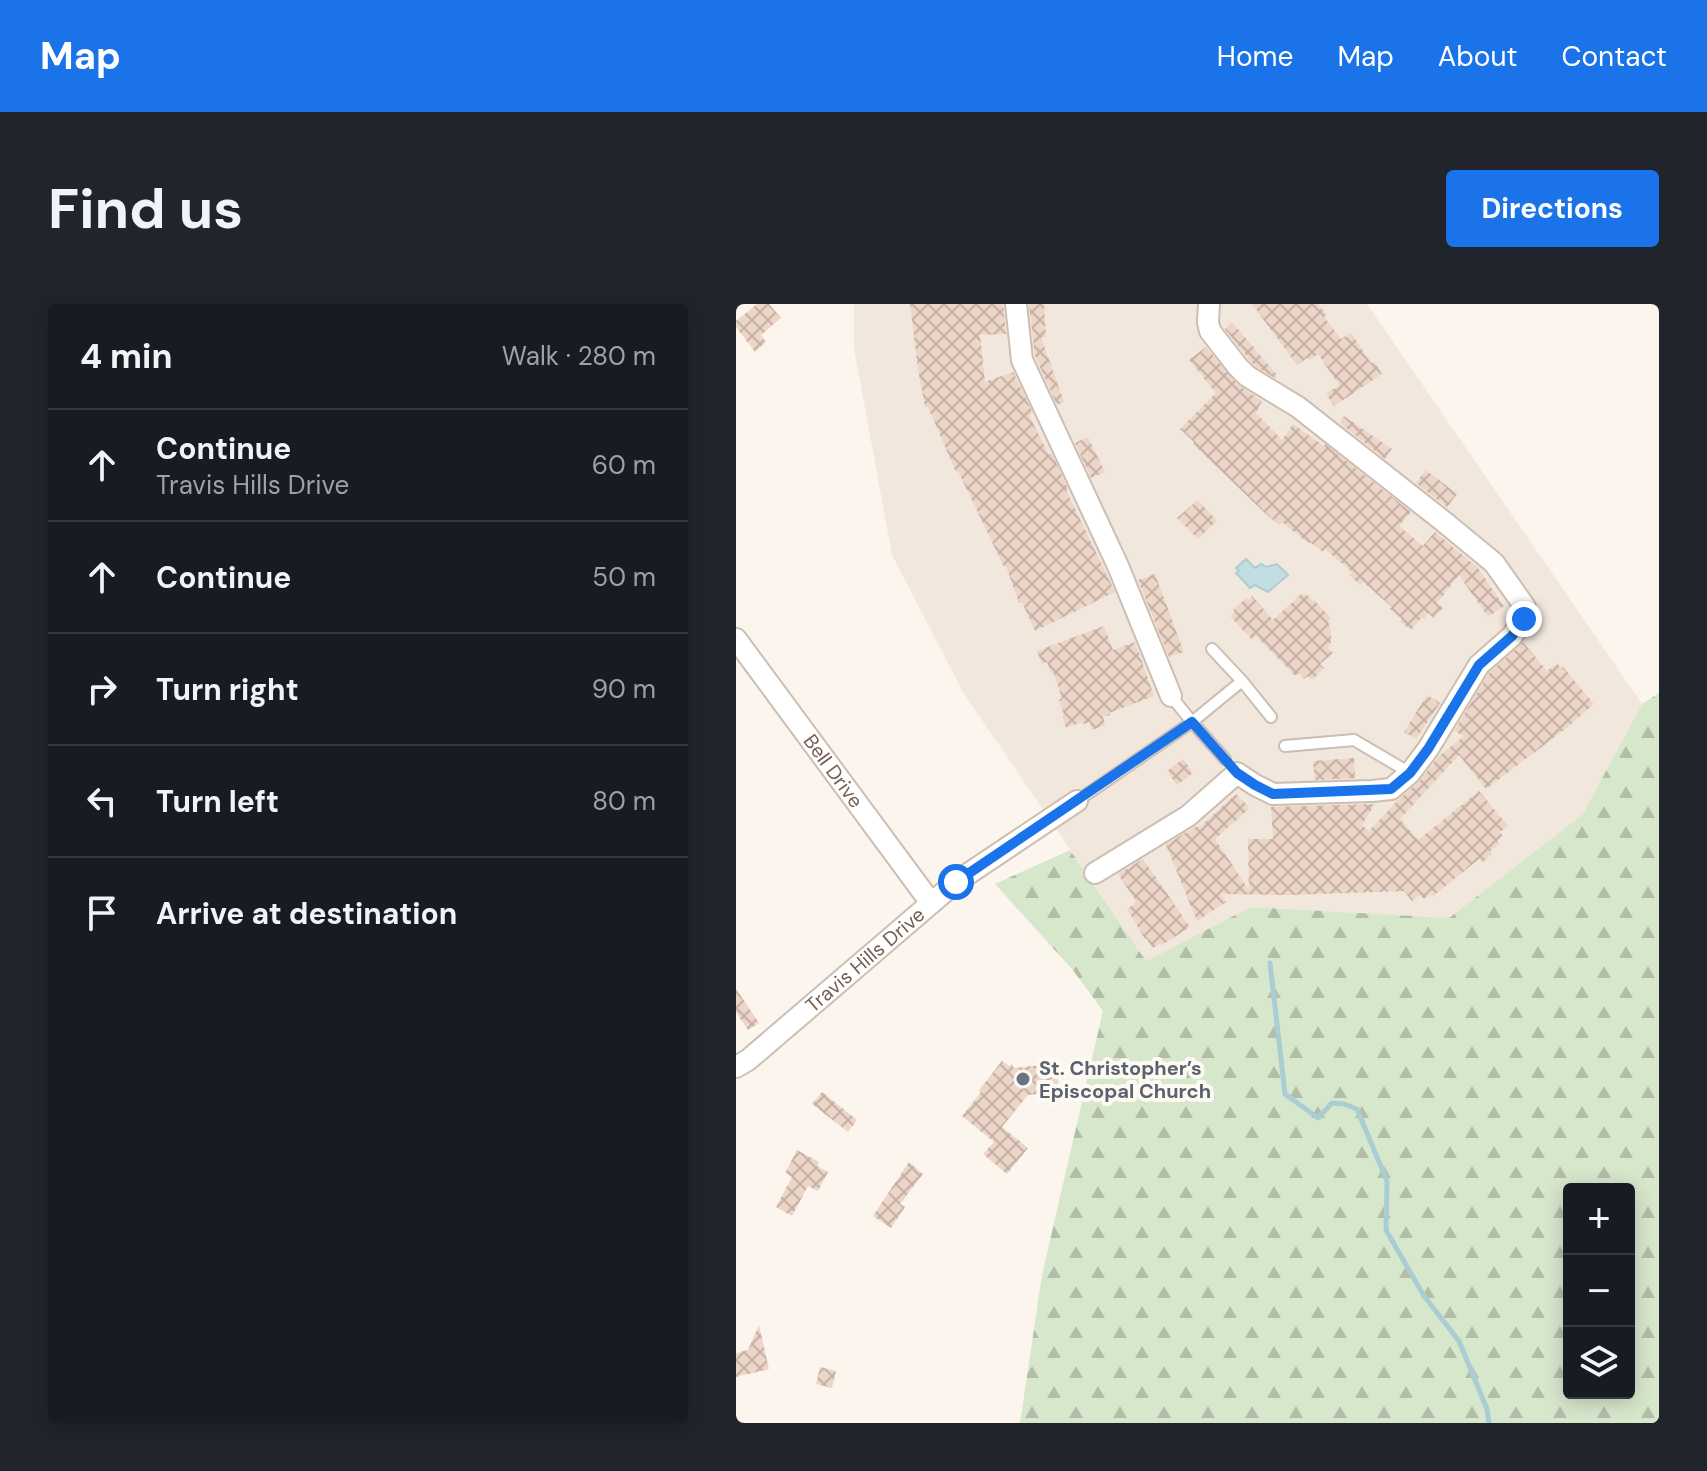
<!DOCTYPE html>
<html lang="en">
<head>
<meta charset="utf-8">
<style>
	:root { --surface:#171b24; --page:#20242c; --text:#f1f3f6; --muted:#9ea1a6; --line:#363941; --accent:#1a73e8 }
	body { margin:0; font-family:"DM Sans",sans-serif; background:var(--page); color:var(--text) }
	.controls { position:absolute; right:24px; bottom:24px; display:grid; overflow:hidden; border-radius:8px; box-shadow:0 4px 20px #0003 }
	.controls button { width:72px; height:72px; display:grid; place-items:center; padding:0; border:0; border-bottom:2px solid var(--line); background:var(--surface); color:var(--text); font:40px sans-serif }
	.stop { position:absolute; width:24px; height:24px; margin:-18px; border:6px solid #1a73e8; border-radius:50%; background:#fff }
	.stop.end { background:#1a73e8; border-color:#fff; box-shadow:0 2px 8px #0008 }
	.list { margin:0; padding:0; list-style:none }
	h2 { display:flex; justify-content:space-between; align-items:center; height:104px; margin:0; padding:0 32px; font-size:34px }
	h2 small { font-size:26px; font-weight:400; color:var(--muted) }
	.list li { display:grid; grid-template-columns:52px 1fr auto; gap:24px; align-items:center; box-sizing:border-box; height:112px; padding:0 32px; border-top:2px solid var(--line) }
	.list b { display:block; font-size:30px; white-space:nowrap }
	.list p { margin:0; font-size:26px; white-space:nowrap; color:var(--muted) }
	.list em { font-size:26px; font-style:normal; color:var(--muted) }
	.icon { flex:none; width:44px; height:44px; fill:none; stroke:currentColor; stroke-width:2; stroke-linecap:round; stroke-linejoin:round }
	.map { position:relative; flex:none; width:923px; height:1119px; overflow:hidden; border-radius:8px }
	header { display:flex; align-items:center; gap:48px; box-sizing:border-box; height:112px; padding:0 40px; background:var(--accent); color:#fff }
	header strong { font-size:38px }
	nav { display:flex; gap:44px; margin-inline-start:auto; font-size:28px }
	.intro { display:flex; align-items:center; justify-content:space-between; box-sizing:border-box; height:192px; padding:0 48px }
	h1 { margin:0; font-size:56px }
	.button { padding:20px 36px; border-radius:8px; background:var(--accent); color:#fff; font-size:28px; font-weight:700 }
	main { display:flex; gap:48px; padding:0 48px }
	aside { flex:1; background:var(--surface); border-radius:8px; box-shadow:0 4px 20px #0003 }
	.map>svg:first-child { display:block }
	.residential { fill:#f2e7dc }
	.forest { fill:url(#forest-firs); fill-rule:evenodd }
	.water { fill:#c3dee3; stroke:#aacdd3; stroke-width:2 }
	.lines { fill:none; stroke-linecap:round; stroke-linejoin:round }
	.stream { stroke:#aacdd3; stroke-width:5 }
	.building { fill:url(#building-cross-hatch) }
	.lane-casing { stroke:#ccbeb3; stroke-width:14 }
	.street-casing { stroke:#ccbeb3; stroke-width:24 }
	.lane { stroke:#fff; stroke-width:10 }
	.street { stroke:#fff; stroke-width:20 }
	.route { stroke:#1a73e8; stroke-width:10 }
	.worship-dot { fill:#6b7280; stroke:#fdf9f3; stroke-width:3 }
	.labels { text-anchor:middle; stroke-width:8; stroke-linejoin:round; paint-order:stroke }
	.street-label { font-size:20px; fill:#745e52; stroke:#fdf9f3 }
	.worship-label { font-size:20px; font-weight:bold; fill:#5b616d; stroke:#fdf9f3; text-anchor:start }
</style>
</head>
<body>
<header>
<strong>Map</strong>
<nav><a>Home</a><a>Map</a><a>About</a><a>Contact</a></nav>
</header>
<div class="intro"><h1>Find us</h1><a class="button">Directions</a></div>
<main>
<aside>
<h2>4 min<small>Walk · 280 m</small></h2>
<ul class="list">
<li><svg class="icon" aria-label="ahead" viewBox="0 0 24 24"><path d="M12 20V5M6 11l6-6 6 6"/></svg><div><b>Continue</b><p>Travis Hills Drive</p></div><em>60 m</em></li>
<li><svg class="icon" aria-label="ahead" viewBox="0 0 24 24"><path d="M12 20V5M6 11l6-6 6 6"/></svg><div><b>Continue</b></div><em>50 m</em></li>
<li><svg class="icon" aria-label="right" viewBox="0 0 24 24"><path d="M7 20v-9h11M14 6l5 5-5 5"/></svg><div><b>Turn right</b></div><em>90 m</em></li>
<li><svg class="icon" aria-label="left" viewBox="0 0 24 24"><path d="M17 20v-9H6M10 6l-5 5 5 5"/></svg><div><b>Turn left</b></div><em>80 m</em></li>
<li><svg class="icon" aria-label="arrive" viewBox="0 0 24 24"><path d="M6 21V4h12l-3 4 3 4H6"/></svg><div><b>Arrive at destination</b></div></li>
</ul>
</aside>
<div class="map">
<svg width="923" height="1119" viewBox="0 0 923 1119">
	<defs>
		<pattern id="forest-firs" width="22" height="20" patternUnits="userSpaceOnUse" patternTransform="scale(2)"><rect width="22" height="20" fill="#d7e7cc"/><path d="M5 1l3.5 6h-7zM16 11l3.5 6h-7z" fill="#b3bea8"/></pattern>
		<pattern id="building-cross-hatch" width="8" height="8" patternUnits="userSpaceOnUse" patternTransform="scale(2)"><rect width="8" height="8" fill="#edd6c8"/><path d="M0 0l8 8M0 8l8-8" fill="none" stroke="#c5b1a5"/></pattern>
	</defs>
	<rect width="100%" height="100%" fill="#fbf5ed"/>
	<path class="residential" d="M 118,0 L 631,0 L 906,400 L 847,510 L 713,614 L 515,603 L 410,657 L 227,388 L 156,251 L 118,44 Z"/>
	<path class="forest" d="M 923,389 L 923,1119 L 284,1119 L 306,971 L 367,707 L 336,665 L 259,580 L 334,546 L 410,657 L 515,603 L 713,614 L 847,510 L 906,400 ZM 833,885 L 893,885 L 893,1089 L 833,1089 Z"/>
	<path class="water" d="M 510,255 L 519,264 L 525,260 L 530,263 L 541,260 L 552,271 L 532,288 L 519,281 L 514,284 L 500,269 L 503,267 L 500,264 Z"/>
	<g class="lines">
		<path class="stream" d="M 534,659 L 549,790 L 582,814 L 596,799 L 608,800 L 621,805 L 651,877 L 650,926 L 688,992 L 723,1037 L 751,1105 L 753,1119"/>
	</g>
	<path class="building" d="M 21,0 L 33,0 L 45,14 L 25,31 L 30,38 L 19,48 L 0,23 L 0,17 Z
		M 174,0 L 267,0 L 270,30 L 244,31 L 249,78 L 277,68 L 297,109 L 293,111 L 313,151 L 316,150 L 332,185 L 330,186 L 379,288 L 299,327 L 286,298 L 283,299 L 270,262 L 268,263 L 222,167 L 220,168 L 192,103 L 189,103 L 182,65 Z
		M 293,0 L 308,0 L 310,33 L 305,33 L 328,98 L 321,101 L 299,52 Z
		M 516,0 L 582,0 L 591,11 L 588,13 L 605,35 L 615,29 L 635,59 L 638,57 L 646,70 L 598,102 L 590,90 L 603,81 L 582,50 L 573,56 L 571,54 L 561,61 Z
		M 496,18 L 541,71 L 539,74 L 519,62 L 512,54 L 489,25 Z
		M 470,43 L 502,81 L 526,97 L 520,109 L 546,136 L 557,120 L 588,142 L 589,140 L 675,208 L 663,222 L 687,242 L 699,228 L 742,264 L 768,302 L 752,313 L 723,271 L 701,299 L 707,304 L 698,314 L 692,309 L 688,315 L 686,313 L 675,326 L 664,318 L 666,315 L 654,305 L 656,303 L 627,278 L 624,281 L 613,271 L 616,268 L 589,245 L 587,248 L 574,238 L 573,240 L 546,218 L 543,221 L 528,208 L 457,140 L 458,138 L 444,125 L 480,89 L 453,56 Z
		M 608,112 L 656,145 L 649,155 L 604,119 Z
		M 352,133 L 369,168 L 355,174 L 339,139 Z
		M 690,166 L 721,190 L 711,203 L 680,179 Z
		M 462,196 L 481,217 L 462,235 L 441,214 Z
		M 419,270 L 448,348 L 433,353 L 402,276 Z
		M 566,289 L 568,291 L 570,290 L 577,297 L 578,296 L 595,314 L 592,317 L 595,329 L 595,338 L 592,344 L 597,349 L 584,360 L 588,364 L 576,376 L 572,372 L 568,375 L 563,369 L 559,372 L 520,332 L 516,336 L 494,312 L 499,308 L 497,306 L 510,294 L 512,296 L 516,292 L 537,316 Z
		M 368,322 L 377,346 L 399,338 L 418,392 L 373,409 L 374,411 L 367,413 L 369,421 L 356,426 L 354,418 L 347,420 L 346,418 L 330,424 L 326,412 L 328,411 L 323,396 L 326,394 L 317,368 L 315,369 L 311,358 L 306,360 L 301,347 Z
		M 787,338 L 811,367 L 821,359 L 825,364 L 827,363 L 858,400 L 828,426 L 750,485 L 723,451 L 664,515 L 682,536 L 743,487 L 772,522 L 764,528 L 767,532 L 761,537 L 763,540 L 754,547 L 756,550 L 746,559 L 743,555 L 696,593 L 694,590 L 688,595 L 684,591 L 676,597 L 668,587 L 553,591 L 485,590 L 490,598 L 461,617 L 430,541 L 455,525 L 466,521 L 500,490 L 514,504 L 479,535 L 513,586 L 512,535 L 537,535 L 535,503 L 639,500 L 626,521 L 633,527 L 662,496 L 684,477 L 702,453 L 728,432 L 718,427 L 753,369 Z
		M 691,391 L 704,399 L 680,435 L 668,428 Z
		M 618,454 L 619,474 L 579,476 L 577,457 Z
		M 447,455 L 457,469 L 441,481 L 431,467 Z
		M 407,555 L 454,623 L 426,641 L 425,639 L 417,644 L 410,634 L 409,635 L 391,605 L 399,600 L 398,598 L 400,597 L 382,570 Z
		M 0,685 L 23,719 L 12,726 L 0,708 Z
		M 266,757 L 273,762 L 276,760 L 278,764 L 317,760 L 317,763 L 321,762 L 323,788 L 292,791 L 266,823 L 292,844 L 271,870 L 247,850 L 258,838 L 226,812 L 245,788 L 243,786 Z
		M 86,788 L 121,816 L 112,828 L 76,800 Z
		M 61,846 L 83,858 L 81,862 L 92,868 L 82,887 L 72,882 L 56,912 L 40,903 L 56,873 L 49,869 Z
		M 173,858 L 187,870 L 164,900 L 169,903 L 155,924 L 137,912 Z
		M 23,1021 L 33,1065 L 0,1073 L 0,1049 L 12,1046 Z
		M 84,1063 L 100,1067 L 96,1084 L 80,1080 Z"/>
	<g class="lines">
		<defs>
			<path id="lane" d="M 476,345 L 506,377
				M 435,392 L 456,418 L 506,377 L 535,413
				M 549,442 L 618,436 L 674,469
				M 341,497 L 456,418 L 489,455"/>
			<g id="street">
				<path d="M 280,0 L 286,56 L 382,262 L 435,392"/>
				<path id="s1" d="M 0,335 L 195,599"/>
				<path d="M 359,569 L 452,512 L 501,469 L 519,481 L 537,490 L 636,487 L 655,485 L 674,469 L 692,445 L 743,361 L 776,332 L 788,315 L 789,303 L 758,259 L 707,217 L 562,103 L 511,72 L 502,63 L 474,27 L 472,18 L 473,0"/>
				<path id="s2" d="M 0,763 L 12,756 L 220,578 L 341,497"/>
			</g>
		</defs>
		<use href="#lane" class="lane-casing"/>
		<use href="#street" class="street-casing"/>
		<use href="#lane" class="lane"/>
		<use href="#street" class="street"/>
	</g>
	<g class="lines">
		<path class="route" d="M 220,578 L 456,418 L 501,469 L 519,481 L 537,490 L 655,485 L 674,469 L 692,445 L 743,361 L 776,332 L 788,315"/>
	</g>
	<circle class="worship-dot" cx="287" cy="775" r="8"/>
	<g class="labels">
		<g class="street-label">
			<text dy="7" stroke="none"><textPath href="#s1" startOffset="164">Bell Drive</textPath></text>
			<text dy="7" stroke="none"><textPath href="#s2" startOffset="168">Travis Hills Drive</textPath></text>
		</g>
		<g class="worship-label">
			<text x="303" y="771">St. Christopher’s<tspan x="303" dy="23">Episcopal Church</tspan></text>
		</g>
	</g>
</svg>
<div class="controls">
<button>+</button>
<button>−</button>
<button><svg class="icon" aria-label="layers" viewBox="0 0 24 24"><path d="M12 4l9 5-9 5-9-5zM3 14l9 5 9-5"/></svg></button>
</div>
<div class="stop" style="left:220px;top:578px"></div>
<div class="stop end" style="left:788px;top:315px"></div>
</div>
</main>
</body>
</html>
